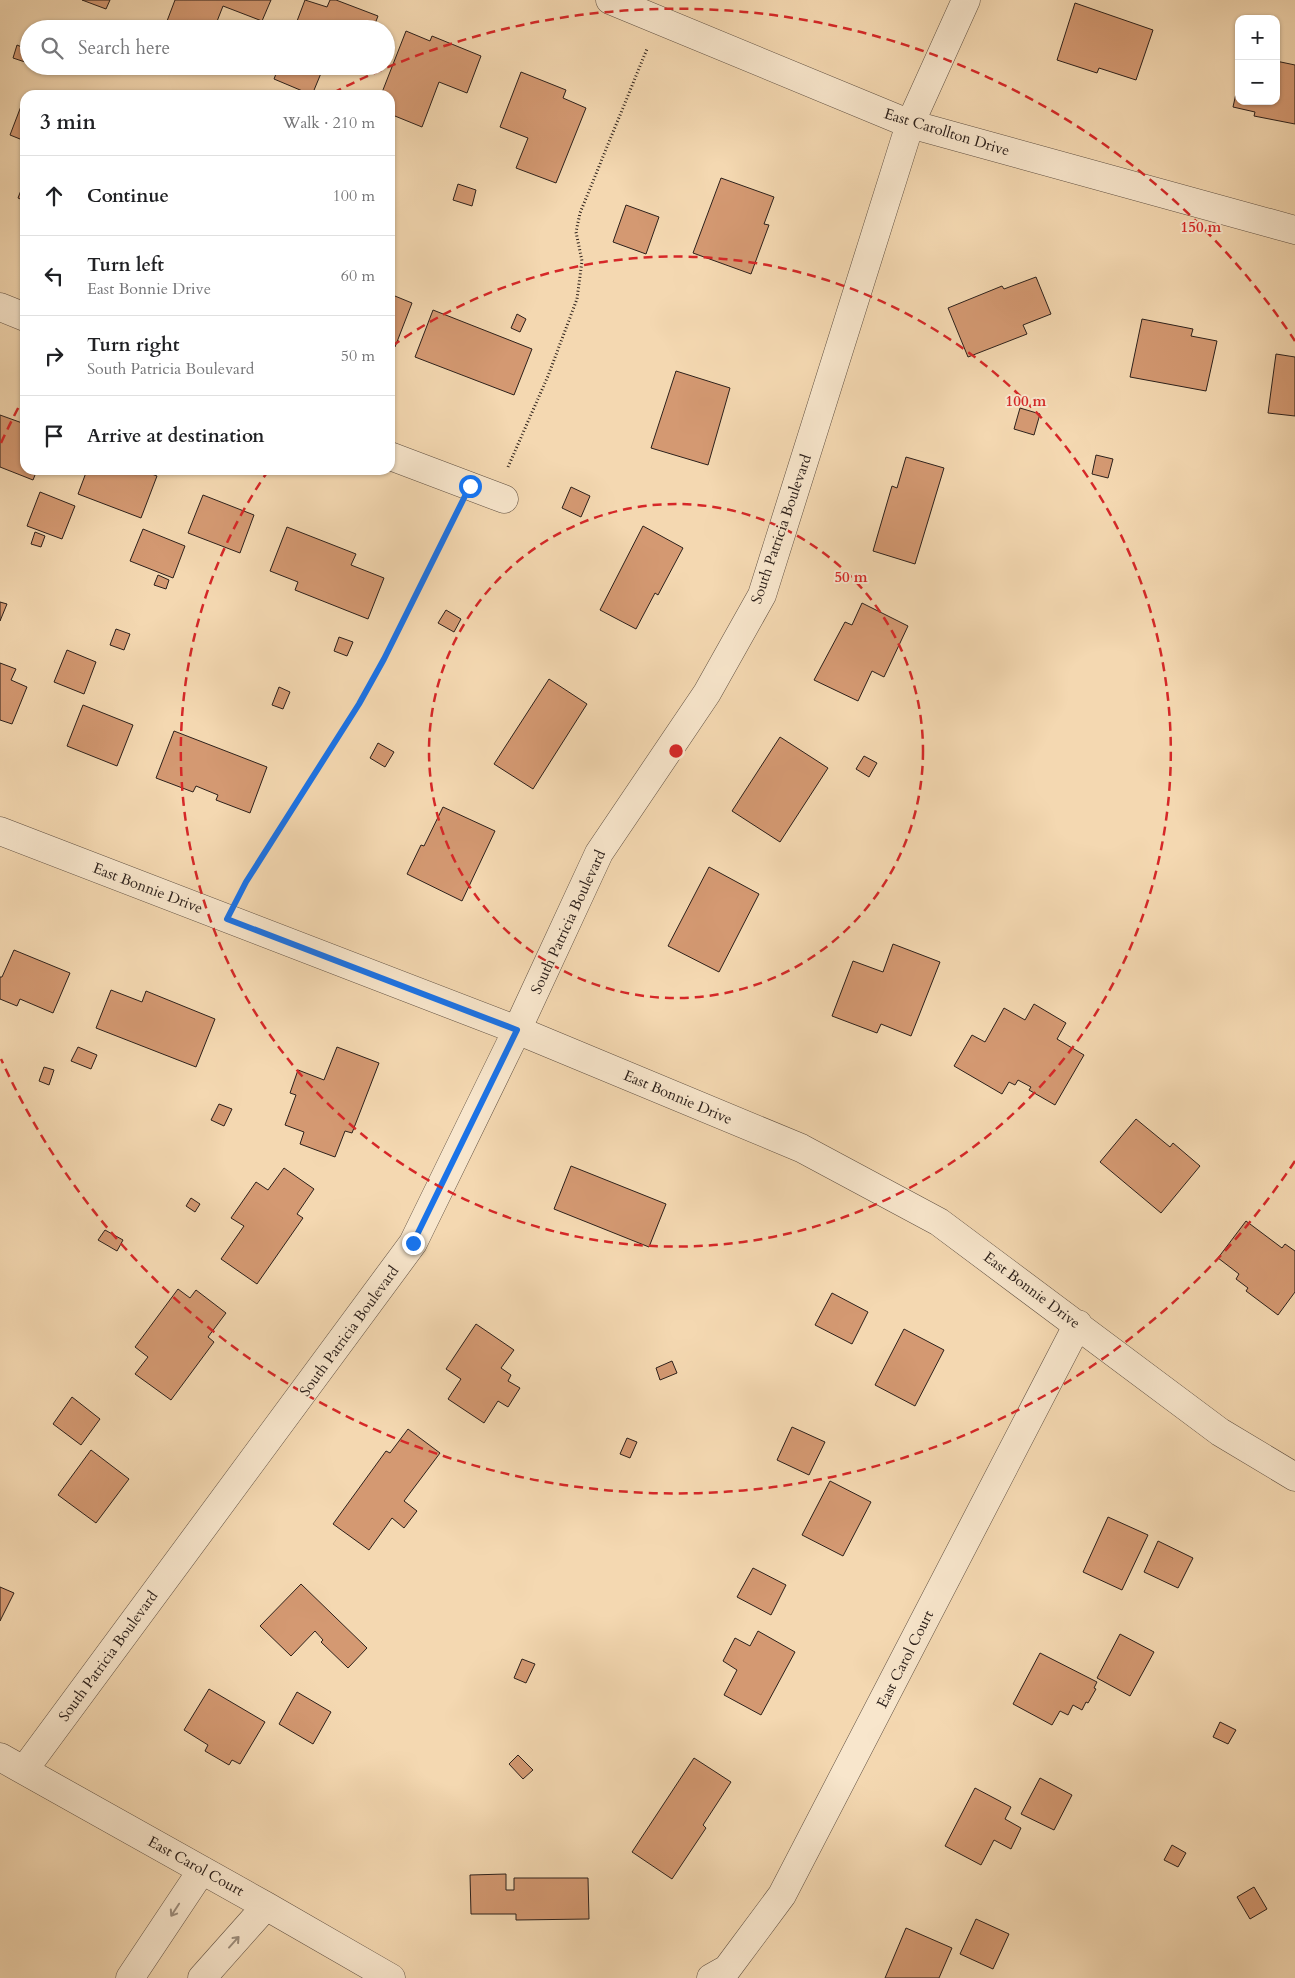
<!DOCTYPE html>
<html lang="en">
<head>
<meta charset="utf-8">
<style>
	:root { --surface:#fff; --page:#f6f6f6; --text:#202124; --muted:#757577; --line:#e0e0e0 }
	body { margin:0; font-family:Cardo,serif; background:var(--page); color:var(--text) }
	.controls { position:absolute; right:15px; top:15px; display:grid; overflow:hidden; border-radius:10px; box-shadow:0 1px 4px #0004 }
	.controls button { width:45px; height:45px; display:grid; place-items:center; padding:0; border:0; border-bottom:1px solid var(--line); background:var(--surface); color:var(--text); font:25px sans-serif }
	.stop { position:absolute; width:15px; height:15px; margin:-11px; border:4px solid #1a73e8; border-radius:50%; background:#fff }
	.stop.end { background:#1a73e8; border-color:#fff; box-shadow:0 1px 5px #0008 }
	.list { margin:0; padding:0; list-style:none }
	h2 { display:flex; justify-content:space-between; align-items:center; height:65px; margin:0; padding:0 20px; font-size:21px }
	h2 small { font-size:16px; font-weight:400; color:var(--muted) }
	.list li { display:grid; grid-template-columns:32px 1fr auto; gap:15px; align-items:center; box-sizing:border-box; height:80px; padding:0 20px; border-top:1px solid var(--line) }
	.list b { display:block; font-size:19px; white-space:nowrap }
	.list p { margin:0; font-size:16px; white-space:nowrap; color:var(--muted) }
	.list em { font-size:16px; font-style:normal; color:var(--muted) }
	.icon { flex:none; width:28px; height:28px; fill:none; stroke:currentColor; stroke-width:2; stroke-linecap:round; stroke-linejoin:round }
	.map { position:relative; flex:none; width:1295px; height:1978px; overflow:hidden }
	.search { position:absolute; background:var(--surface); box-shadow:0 1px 4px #0004; left:20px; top:20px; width:375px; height:55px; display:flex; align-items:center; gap:12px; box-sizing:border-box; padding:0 18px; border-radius:28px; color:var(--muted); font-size:19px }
	.panel { position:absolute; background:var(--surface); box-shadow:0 1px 4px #0004; left:20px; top:90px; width:375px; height:385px; border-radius:15px }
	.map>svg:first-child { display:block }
	.building { fill:#d49972; stroke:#2c201b }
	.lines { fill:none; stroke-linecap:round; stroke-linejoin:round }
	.street-casing { stroke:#5e4e40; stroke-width:29 }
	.path { stroke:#2c201b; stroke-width:3; stroke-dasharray:1 2.5; stroke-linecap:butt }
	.street { stroke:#f8e6cc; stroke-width:28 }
	.oneway { stroke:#9c8d7c }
	.route { stroke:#1a73e8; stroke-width:6 }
	.ring { fill:none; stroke:#d62828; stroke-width:2.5; stroke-dasharray:9 6 }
	.labels { text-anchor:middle; stroke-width:4; stroke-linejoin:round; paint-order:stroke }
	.street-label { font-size:15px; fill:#2c201b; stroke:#f8e6cc }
	.centre { fill:#d62828; stroke:#f8e6cc; stroke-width:2.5 }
	.ring-label { font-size:15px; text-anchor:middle; font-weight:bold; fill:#d62828; stroke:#f8e6cc; stroke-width:4; stroke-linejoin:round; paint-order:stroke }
</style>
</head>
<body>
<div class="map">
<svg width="1295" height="1978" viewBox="0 0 1295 1978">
	<rect width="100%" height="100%" fill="#f4d8b1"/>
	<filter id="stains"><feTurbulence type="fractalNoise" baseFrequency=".004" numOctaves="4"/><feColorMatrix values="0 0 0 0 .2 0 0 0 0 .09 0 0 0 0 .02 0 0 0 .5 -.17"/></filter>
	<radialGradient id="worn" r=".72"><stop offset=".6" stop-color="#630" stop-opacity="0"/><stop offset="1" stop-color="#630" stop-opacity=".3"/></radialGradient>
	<path class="building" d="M 82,0 L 110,0 L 106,9 Z
		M 175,0 L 271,0 L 262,21 L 223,6 L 214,29 L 164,29 Z
		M 305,0 L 327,7 L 330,0 L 336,0 L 378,16 L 373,29 L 294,29 Z
		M 1075,3 L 1153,30 L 1136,80 L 1099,68 L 1097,73 L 1057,60 Z
		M 406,31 L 430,41 L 432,36 L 481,56 L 467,93 L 439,82 L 422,127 L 390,114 L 390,95 L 381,95 Z
		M 17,45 L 29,50 L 25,62 L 13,58 Z
		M 1276,61 L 1295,65 L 1295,124 L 1254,116 L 1255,112 L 1233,107 L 1239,80 L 1239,101 L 1276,101 Z
		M 279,66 L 324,66 L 312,95 L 274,79 Z
		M 340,66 L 358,66 L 356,72 Z
		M 521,72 L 566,90 L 563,98 L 586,108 L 556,183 L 516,168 L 528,138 L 500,127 Z
		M 23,101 L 25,102 L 25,141 L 10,135 Z
		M 721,178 L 774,197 L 764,224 L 769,225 L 751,274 L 693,253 Z
		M 25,180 L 25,201 L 18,198 Z
		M 458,184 L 476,190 L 472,206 L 453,200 Z
		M 626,205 L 659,217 L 646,254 L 613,242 Z
		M 1036,277 L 1051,314 L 1023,325 L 1027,334 L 968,357 L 948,308 L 1002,286 L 1004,289 Z
		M 390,294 L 412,303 L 395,347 L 390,345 Z
		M 433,310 L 532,349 L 514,395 L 415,357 Z
		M 517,314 L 526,319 L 520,332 L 511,328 Z
		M 1142,319 L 1193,329 L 1191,336 L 1217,341 L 1206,391 L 1130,377 Z
		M 1276,354 L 1295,357 L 1295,416 L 1268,413 Z
		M 676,371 L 730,388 L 708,465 L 651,448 Z
		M 1020,408 L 1040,414 L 1034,435 L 1014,429 Z
		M 0,415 L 25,424 L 25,470 L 37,470 L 33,480 L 0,467 Z
		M 1096,455 L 1113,459 L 1108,478 L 1092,474 Z
		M 906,457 L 944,468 L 915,564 L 873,551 L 892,486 L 897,488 Z
		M 87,470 L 141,470 L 157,476 L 141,518 L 78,494 Z
		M 571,487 L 590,496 L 581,517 L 562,508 Z
		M 40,492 L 75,506 L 62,539 L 27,526 Z
		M 203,495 L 254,515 L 240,553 L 188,533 Z
		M 643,526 L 683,548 L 658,595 L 655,593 L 636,629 L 600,610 Z
		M 287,527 L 356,554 L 351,565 L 384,578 L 368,619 L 295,590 L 298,582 L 270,571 Z
		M 143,529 L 185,546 L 173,578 L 130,561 Z
		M 35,532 L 45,536 L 41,547 L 31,544 Z
		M 158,575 L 169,580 L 166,589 L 154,585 Z
		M 0,602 L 7,604 L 0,621 Z
		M 862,603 L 908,626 L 884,677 L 872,671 L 858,701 L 814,680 L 845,622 L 852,625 Z
		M 446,610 L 461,619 L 454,632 L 438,623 Z
		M 116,629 L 130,634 L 124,650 L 110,645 Z
		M 339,637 L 353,642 L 347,656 L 334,651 Z
		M 67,650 L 96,662 L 84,694 L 54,682 Z
		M 0,663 L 16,669 L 11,680 L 27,687 L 12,724 L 0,720 Z
		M 549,679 L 587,704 L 533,789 L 494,764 Z
		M 279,687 L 290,692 L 283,709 L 272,705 Z
		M 83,705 L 133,725 L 117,766 L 67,746 Z
		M 174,731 L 267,767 L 250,813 L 216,800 L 218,795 L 196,786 L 193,792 L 156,778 Z
		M 780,737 L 828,768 L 780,842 L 732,811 Z
		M 378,743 L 394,752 L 385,767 L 370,758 Z
		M 864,756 L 877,763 L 869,777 L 856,769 Z
		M 443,807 L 495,831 L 462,901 L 407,874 L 421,845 L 424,846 Z
		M 709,867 L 759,894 L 719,972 L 668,946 Z
		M 893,944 L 940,962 L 911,1036 L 881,1024 L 877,1033 L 832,1016 L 853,961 L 883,972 Z
		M 14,950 L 70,973 L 53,1013 L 20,999 L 17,1006 L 0,999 L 0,977 L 2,977 Z
		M 111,990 L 142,1002 L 146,991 L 215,1019 L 196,1067 L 96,1028 Z
		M 1034,1004 L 1066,1023 L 1057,1039 L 1084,1055 L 1055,1105 L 1029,1090 L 1031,1087 L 1018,1080 L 1015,1085 L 1009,1082 L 1002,1094 L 954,1066 L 972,1035 L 985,1042 L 1004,1008 L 1025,1020 Z
		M 78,1047 L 97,1055 L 91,1069 L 71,1061 Z
		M 337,1047 L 379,1063 L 352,1133 L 345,1131 L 335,1157 L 300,1144 L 304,1132 L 285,1125 L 296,1095 L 290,1093 L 298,1070 L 324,1080 Z
		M 44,1067 L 54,1070 L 49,1085 L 39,1081 Z
		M 219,1104 L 232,1109 L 224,1126 L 211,1120 Z
		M 1136,1119 L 1170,1147 L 1173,1143 L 1200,1166 L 1161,1213 L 1100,1162 Z
		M 571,1166 L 666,1204 L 649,1247 L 554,1209 Z
		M 284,1168 L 314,1189 L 297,1214 L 303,1218 L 257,1284 L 221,1259 L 244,1226 L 231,1218 L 256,1182 L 268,1190 Z
		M 191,1198 L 200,1204 L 195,1212 L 186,1206 Z
		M 1246,1221 L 1282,1248 L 1285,1244 L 1295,1251 L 1295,1292 L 1278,1315 L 1246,1291 L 1248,1288 L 1236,1279 L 1239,1274 L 1218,1258 Z
		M 105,1230 L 123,1240 L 117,1251 L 98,1240 Z
		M 178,1289 L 190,1298 L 196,1290 L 226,1313 L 208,1337 L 214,1342 L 171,1400 L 135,1374 L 148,1357 L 135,1347 Z
		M 832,1293 L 868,1312 L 852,1344 L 815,1325 Z
		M 476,1324 L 514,1350 L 501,1368 L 511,1375 L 508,1381 L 520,1388 L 508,1407 L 498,1401 L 484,1423 L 448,1399 L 461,1379 L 446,1369 Z
		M 904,1329 L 944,1350 L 915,1406 L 875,1385 Z
		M 672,1361 L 677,1373 L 660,1380 L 656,1368 Z
		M 72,1397 L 100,1419 L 81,1445 L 53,1424 Z
		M 792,1427 L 825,1442 L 809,1475 L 777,1460 Z
		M 408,1429 L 440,1453 L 404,1501 L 417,1511 L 404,1528 L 392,1518 L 369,1550 L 333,1524 L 386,1451 L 390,1453 Z
		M 627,1438 L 637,1442 L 630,1458 L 620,1454 Z
		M 91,1450 L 129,1479 L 96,1523 L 58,1495 Z
		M 830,1481 L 871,1502 L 843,1556 L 802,1535 Z
		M 1108,1517 L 1148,1535 L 1122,1590 L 1083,1572 Z
		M 1158,1541 L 1193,1558 L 1178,1588 L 1144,1572 Z
		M 753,1568 L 786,1585 L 771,1615 L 737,1597 Z
		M 301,1584 L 367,1648 L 348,1668 L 321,1642 L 323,1640 L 315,1631 L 291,1656 L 260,1626 Z
		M 0,1587 L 14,1593 L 0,1621 Z
		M 758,1631 L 795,1652 L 761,1715 L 724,1695 L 737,1670 L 723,1661 L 735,1638 L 750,1646 Z
		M 1120,1634 L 1154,1652 L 1130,1696 L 1097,1678 Z
		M 1040,1653 L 1097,1682 L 1094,1688 L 1096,1689 L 1088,1703 L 1086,1702 L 1082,1710 L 1073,1705 L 1068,1715 L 1060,1711 L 1052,1725 L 1013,1704 Z
		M 522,1659 L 535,1664 L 526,1683 L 514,1678 Z
		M 209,1689 L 265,1722 L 240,1764 L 232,1760 L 229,1765 L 205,1751 L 208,1745 L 184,1730 Z
		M 297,1692 L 331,1712 L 313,1744 L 279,1724 Z
		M 1220,1722 L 1236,1730 L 1228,1744 L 1213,1737 Z
		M 518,1755 L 533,1770 L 523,1779 L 509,1764 Z
		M 694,1758 L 731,1782 L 703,1825 L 706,1828 L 672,1879 L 632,1852 Z
		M 1040,1778 L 1072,1795 L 1054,1830 L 1021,1814 Z
		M 975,1788 L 1011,1807 L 1005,1819 L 1021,1828 L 1011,1849 L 994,1840 L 981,1865 L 945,1846 Z
		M 1172,1845 L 1186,1853 L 1178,1867 L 1164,1860 Z
		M 506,1874 L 506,1890 L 514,1890 L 514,1878 L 588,1878 L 589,1919 L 516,1920 L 516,1914 L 471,1914 L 470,1875 Z
		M 1254,1887 L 1267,1909 L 1250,1919 L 1237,1897 Z
		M 976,1919 L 1009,1934 L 993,1969 L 960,1954 Z
		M 906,1928 L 952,1948 L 939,1978 L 885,1978 Z"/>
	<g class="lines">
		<defs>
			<path id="street" d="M 610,0 L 910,124 L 1295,230
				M 0,307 L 25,317
				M 390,456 L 504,499
				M 0,831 L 517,1030 L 801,1148 L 939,1222 L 1220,1432 L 1295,1477
				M 0,1757 L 266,1906 L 391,1978
				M 24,1770 L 413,1243 L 517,1030 L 599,853 L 707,693 L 762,595 L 910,124 L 966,0
				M 130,1978 L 202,1870
				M 202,1978 L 266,1906
				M 711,1978 L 727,1969 L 782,1895 L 1078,1324"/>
		</defs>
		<use href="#street" class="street-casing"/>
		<path class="path" d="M 508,467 L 548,376 L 577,299 L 582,261 L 576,232 L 580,213 L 647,49
			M 240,892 L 359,704 L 384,659 L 457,514"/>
		<use href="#street" class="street"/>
	</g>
	<defs><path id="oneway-shaft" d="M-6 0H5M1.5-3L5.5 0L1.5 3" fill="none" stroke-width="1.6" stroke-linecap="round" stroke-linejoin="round" transform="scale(1.25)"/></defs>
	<g class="oneway">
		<use href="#oneway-shaft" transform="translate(175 1910) rotate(123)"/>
		<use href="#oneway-shaft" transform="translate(234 1942) rotate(-48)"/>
	</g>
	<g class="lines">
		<path class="route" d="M 413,1243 L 517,1030 L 227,919 L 246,882 L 359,704 L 384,659 L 470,486"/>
	</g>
	<g class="ring">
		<circle cx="676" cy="751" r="247"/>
		<path d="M392 346A495 495 0 1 1 268 471"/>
		<path d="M1295 1161A742 742 0 0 1 1 1059M1 443A742 742 0 0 1 24 397M333 93A742 742 0 0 1 1295 341"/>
	</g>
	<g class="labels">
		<g class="street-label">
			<text transform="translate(947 132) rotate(17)" y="5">East Carollton Drive</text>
			<text transform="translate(781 529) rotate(-71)" y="5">South Patricia Boulevard</text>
			<text transform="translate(148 888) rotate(21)" y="5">East Bonnie Drive</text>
			<text transform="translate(568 922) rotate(-65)" y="5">South Patricia Boulevard</text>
			<text transform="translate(678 1097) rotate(23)" y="5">East Bonnie Drive</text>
			<text transform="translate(1032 1290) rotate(37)" y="5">East Bonnie Drive</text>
			<text transform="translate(349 1331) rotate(-54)" y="5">South Patricia Boulevard</text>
			<text transform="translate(108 1656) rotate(-54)" y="5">South Patricia Boulevard</text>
			<text transform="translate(905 1659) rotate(-63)" y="5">East Carol Court</text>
			<text transform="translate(196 1866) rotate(29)" y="5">East Carol Court</text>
		</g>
	</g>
	<circle cx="676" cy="751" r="8" class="centre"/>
	<g class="ring-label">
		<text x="1201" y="232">150 m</text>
		<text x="1026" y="406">100 m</text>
		<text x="851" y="582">50 m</text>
	</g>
	<rect width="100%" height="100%" filter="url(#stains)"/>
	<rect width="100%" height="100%" fill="url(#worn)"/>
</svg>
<div class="controls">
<button>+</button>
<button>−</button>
</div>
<div class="stop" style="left:470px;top:486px"></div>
<div class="stop end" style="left:413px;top:1243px"></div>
<div class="search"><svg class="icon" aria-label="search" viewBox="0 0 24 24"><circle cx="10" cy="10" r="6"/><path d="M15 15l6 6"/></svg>Search here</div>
<section class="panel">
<h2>3 min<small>Walk · 210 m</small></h2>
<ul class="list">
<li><svg class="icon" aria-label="ahead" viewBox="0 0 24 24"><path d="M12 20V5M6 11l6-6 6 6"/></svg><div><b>Continue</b></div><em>100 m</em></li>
<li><svg class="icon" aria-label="left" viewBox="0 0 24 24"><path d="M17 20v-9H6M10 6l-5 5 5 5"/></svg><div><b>Turn left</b><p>East Bonnie Drive</p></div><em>60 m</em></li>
<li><svg class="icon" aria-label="right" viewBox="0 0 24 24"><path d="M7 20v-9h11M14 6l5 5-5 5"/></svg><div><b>Turn right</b><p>South Patricia Boulevard</p></div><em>50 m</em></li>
<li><svg class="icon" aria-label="arrive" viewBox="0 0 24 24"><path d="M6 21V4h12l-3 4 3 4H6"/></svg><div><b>Arrive at destination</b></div></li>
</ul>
</section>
</div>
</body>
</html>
